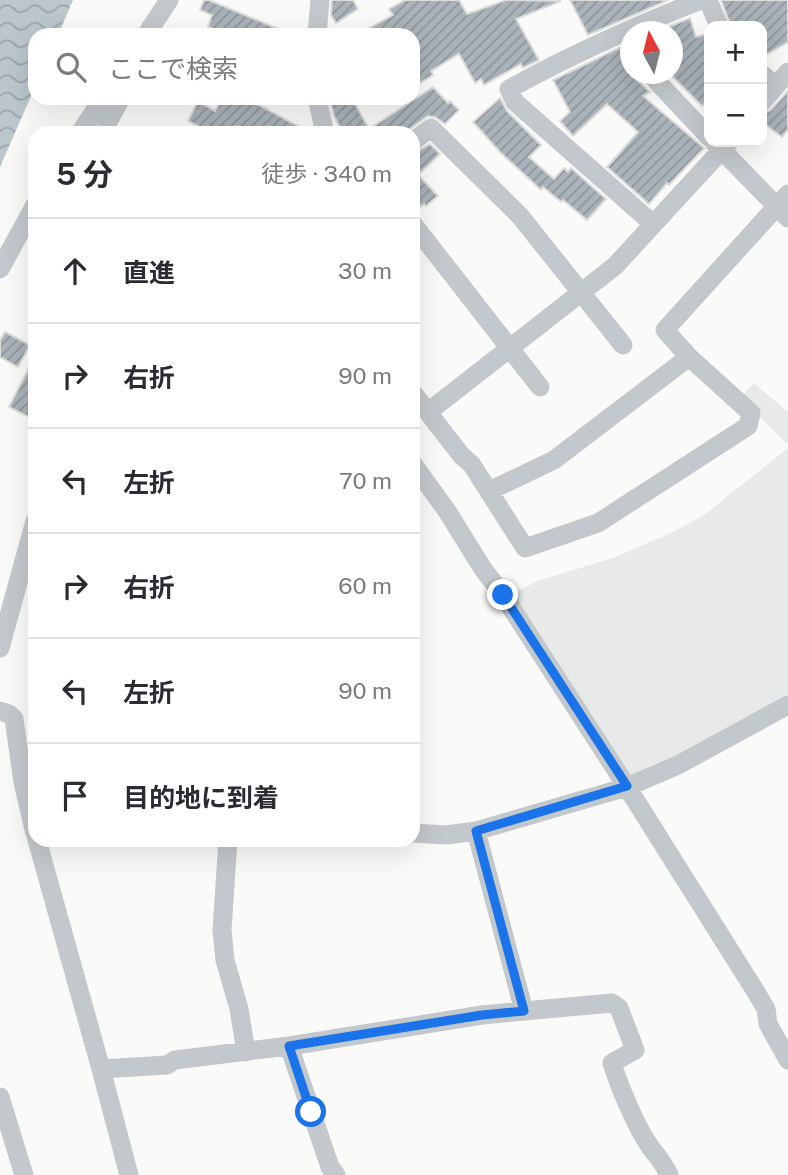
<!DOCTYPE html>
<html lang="ja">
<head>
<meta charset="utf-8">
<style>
	:root { --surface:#fff; --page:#f7f7f7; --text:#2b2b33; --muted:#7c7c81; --line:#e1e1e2 }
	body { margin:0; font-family:"Public Sans","Noto Sans JP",sans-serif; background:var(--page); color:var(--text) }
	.controls { position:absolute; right:21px; top:21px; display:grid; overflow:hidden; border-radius:14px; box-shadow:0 7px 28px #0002 }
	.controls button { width:63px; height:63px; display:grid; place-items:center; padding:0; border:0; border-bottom:2px solid var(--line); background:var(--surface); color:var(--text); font:35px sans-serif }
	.compass { position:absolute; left:620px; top:21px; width:63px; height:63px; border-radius:50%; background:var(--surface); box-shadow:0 7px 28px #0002; rotate:353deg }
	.stop { position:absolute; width:21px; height:21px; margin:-16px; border:5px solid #1a73e8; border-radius:50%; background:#fff }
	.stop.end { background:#1a73e8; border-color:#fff; box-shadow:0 2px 7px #0008 }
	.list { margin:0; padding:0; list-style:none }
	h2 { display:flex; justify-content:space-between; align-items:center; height:91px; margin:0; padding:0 28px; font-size:30px }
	h2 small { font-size:23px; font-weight:400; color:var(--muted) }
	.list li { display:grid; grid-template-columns:46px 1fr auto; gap:21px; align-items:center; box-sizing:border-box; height:105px; padding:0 28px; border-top:2px solid var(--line) }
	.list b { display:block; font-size:26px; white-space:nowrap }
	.list em { font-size:23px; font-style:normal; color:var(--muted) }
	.icon { flex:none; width:38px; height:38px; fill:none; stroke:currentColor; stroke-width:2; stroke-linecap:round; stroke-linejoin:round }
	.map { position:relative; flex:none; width:788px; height:1175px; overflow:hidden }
	.search { position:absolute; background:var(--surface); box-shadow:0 7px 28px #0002; left:28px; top:28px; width:392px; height:77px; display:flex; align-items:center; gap:18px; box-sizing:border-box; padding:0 24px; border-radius:21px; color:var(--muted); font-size:26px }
	.panel { position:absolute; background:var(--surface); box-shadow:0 7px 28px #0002; left:28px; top:126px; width:392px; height:721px; border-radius:21px }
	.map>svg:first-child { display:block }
	.built { fill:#e8e9e9 }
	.water { fill:url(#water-waves) }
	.building { fill:url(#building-hatch); stroke:#dcdcda; stroke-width:2 }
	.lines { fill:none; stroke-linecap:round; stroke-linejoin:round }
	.street { stroke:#c3c8cc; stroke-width:19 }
	.route { stroke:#1a73e8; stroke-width:9 }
</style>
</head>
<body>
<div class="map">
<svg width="788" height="1175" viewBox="0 0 788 1175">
	<defs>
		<pattern id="water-waves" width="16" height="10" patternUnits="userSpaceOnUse" patternTransform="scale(1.75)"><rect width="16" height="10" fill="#bbc7cb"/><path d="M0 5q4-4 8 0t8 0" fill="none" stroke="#9ca6aa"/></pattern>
		<pattern id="building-hatch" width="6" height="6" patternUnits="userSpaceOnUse" patternTransform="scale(1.75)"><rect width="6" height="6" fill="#aab3b9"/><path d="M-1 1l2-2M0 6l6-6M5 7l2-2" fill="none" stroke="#8e969c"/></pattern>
	</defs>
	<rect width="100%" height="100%" fill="#fafaf8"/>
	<path class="built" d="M 754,383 L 788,412 L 788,445 L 740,397 Z
		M 788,448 L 788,698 L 700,746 L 632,775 L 626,773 L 509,596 L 537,581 L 613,558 L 671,533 L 704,515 Z"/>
	<path class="water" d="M 0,0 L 73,0 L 58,35 L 35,35 L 35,87 L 0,167 Z"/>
	<path class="building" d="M 204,0 L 209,0 L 293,35 L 227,35 L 208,27 L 212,15 L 200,10 Z
		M 332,0 L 353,0 L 358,9 L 336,23 L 331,15 Z
		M 405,0 L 459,0 L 467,14 L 506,0 L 561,1 L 516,19 L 539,60 L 523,68 L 521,64 L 484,85 L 481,79 L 475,83 L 459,54 L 431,71 L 433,75 L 418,84 L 413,75 L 413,35 L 357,35 L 393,15 L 389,9 Z
		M 570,0 L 668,0 L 588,35 Z
		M 721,0 L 788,0 L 788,42 L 762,57 L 762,26 L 731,26 Z
		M 690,18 L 696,37 L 709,33 L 709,99 L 702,106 L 673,77 L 673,32 L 656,32 Z
		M 627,44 L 631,52 L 631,74 L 650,92 L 643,96 L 704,148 L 669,185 L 667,183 L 649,204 L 607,167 L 638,132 L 607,104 L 573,136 L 560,121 L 570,112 L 553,80 Z
		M 433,87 L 448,103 L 450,101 L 459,110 L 445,124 L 435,117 L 428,116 L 404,133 L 343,133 L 334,116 L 330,100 L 334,98 L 352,98 L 369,129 Z
		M 788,91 L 788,130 L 782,137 L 762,122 L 762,114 L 771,110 Z
		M 222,98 L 246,98 L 311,133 L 211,133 L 188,121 L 198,101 L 215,111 Z
		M 500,98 L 507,111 L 541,145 L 529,157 L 554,179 L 564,168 L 568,172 L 571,168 L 606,199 L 587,220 L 563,200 L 561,202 L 543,187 L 541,190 L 500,152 L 473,122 Z
		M 430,144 L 440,154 L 418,175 L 438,196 L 426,206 L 424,204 L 413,212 L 413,153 Z
		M 5,332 L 30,345 L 18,367 L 0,357 L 0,340 Z
		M 35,356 L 35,420 L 9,407 Z"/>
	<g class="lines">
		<path class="street" d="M 708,0 L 719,26
			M 146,35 L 169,0
			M 317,35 L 320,0
			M 650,74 L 709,137
			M 762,74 L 775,86
			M 317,98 L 325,133
			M 762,102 L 788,72
			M 80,133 L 103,98
			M 108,133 L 107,124 L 121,98
			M 413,141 L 431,128 L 520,216 L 623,345
			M 714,142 L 788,218
			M 652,223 L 515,102 L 509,89 C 571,55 635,26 701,0
			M 413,224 L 540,387
			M 0,269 L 35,205
			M 413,393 L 461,455 L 472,465 L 525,548 L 598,523 L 748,426 L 751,413 L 689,357 L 665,330 L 788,194
			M 428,412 L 615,266 L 729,142
			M 413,464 L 447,511 L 483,569 L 503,595 L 627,787 L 756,992 L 766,1009 L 768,1024 L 788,1060
			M 489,491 L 554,460 L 689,357
			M 0,648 L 35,521
			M 0,711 L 9,714 L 14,719 L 23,782 L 35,834
			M 413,833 L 446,835 L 476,831
			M 37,840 L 101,1069 L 167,1065 L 175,1060 L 289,1046 L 330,1167 L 336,1175
			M 228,840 L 222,930 L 225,960 L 239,1009 L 246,1052
			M 289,1046 L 482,1015 L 524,1011
			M 101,1069 L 129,1175
			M 0,1097 L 24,1175
			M 669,1175 C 664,1164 658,1157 651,1148 C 637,1129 619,1086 612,1063 L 635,1050 L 619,1008 L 612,1003 L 524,1011 L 476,831 L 627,787 L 678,765 L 788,705"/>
	</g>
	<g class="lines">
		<path class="route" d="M 311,1112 L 289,1046 L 482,1015 L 524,1011 L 476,831 L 627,786 L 503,595"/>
	</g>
</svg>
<div class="controls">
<button>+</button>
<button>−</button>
</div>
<svg class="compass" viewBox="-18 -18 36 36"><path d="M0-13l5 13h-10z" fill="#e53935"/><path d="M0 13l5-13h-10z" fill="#7c7c81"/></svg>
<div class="stop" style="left:311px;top:1112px"></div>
<div class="stop end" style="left:503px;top:595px"></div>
<div class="search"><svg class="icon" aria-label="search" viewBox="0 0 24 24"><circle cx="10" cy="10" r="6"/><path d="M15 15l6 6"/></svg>ここで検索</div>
<section class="panel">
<h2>5 分<small>徒歩 · 340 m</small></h2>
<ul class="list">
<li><svg class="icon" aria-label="ahead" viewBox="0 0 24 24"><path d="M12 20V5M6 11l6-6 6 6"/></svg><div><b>直進</b></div><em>30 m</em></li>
<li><svg class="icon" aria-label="right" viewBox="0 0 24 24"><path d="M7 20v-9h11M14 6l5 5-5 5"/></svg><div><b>右折</b></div><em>90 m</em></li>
<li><svg class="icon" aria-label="left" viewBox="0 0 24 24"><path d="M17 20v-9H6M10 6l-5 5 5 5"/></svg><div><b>左折</b></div><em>70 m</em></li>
<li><svg class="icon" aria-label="right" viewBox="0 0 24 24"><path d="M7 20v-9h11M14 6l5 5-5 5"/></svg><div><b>右折</b></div><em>60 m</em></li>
<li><svg class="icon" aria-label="left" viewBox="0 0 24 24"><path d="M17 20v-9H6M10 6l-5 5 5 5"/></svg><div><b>左折</b></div><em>90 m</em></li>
<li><svg class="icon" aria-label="arrive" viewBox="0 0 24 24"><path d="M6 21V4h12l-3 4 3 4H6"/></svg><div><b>目的地に到着</b></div></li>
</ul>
</section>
</div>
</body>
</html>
